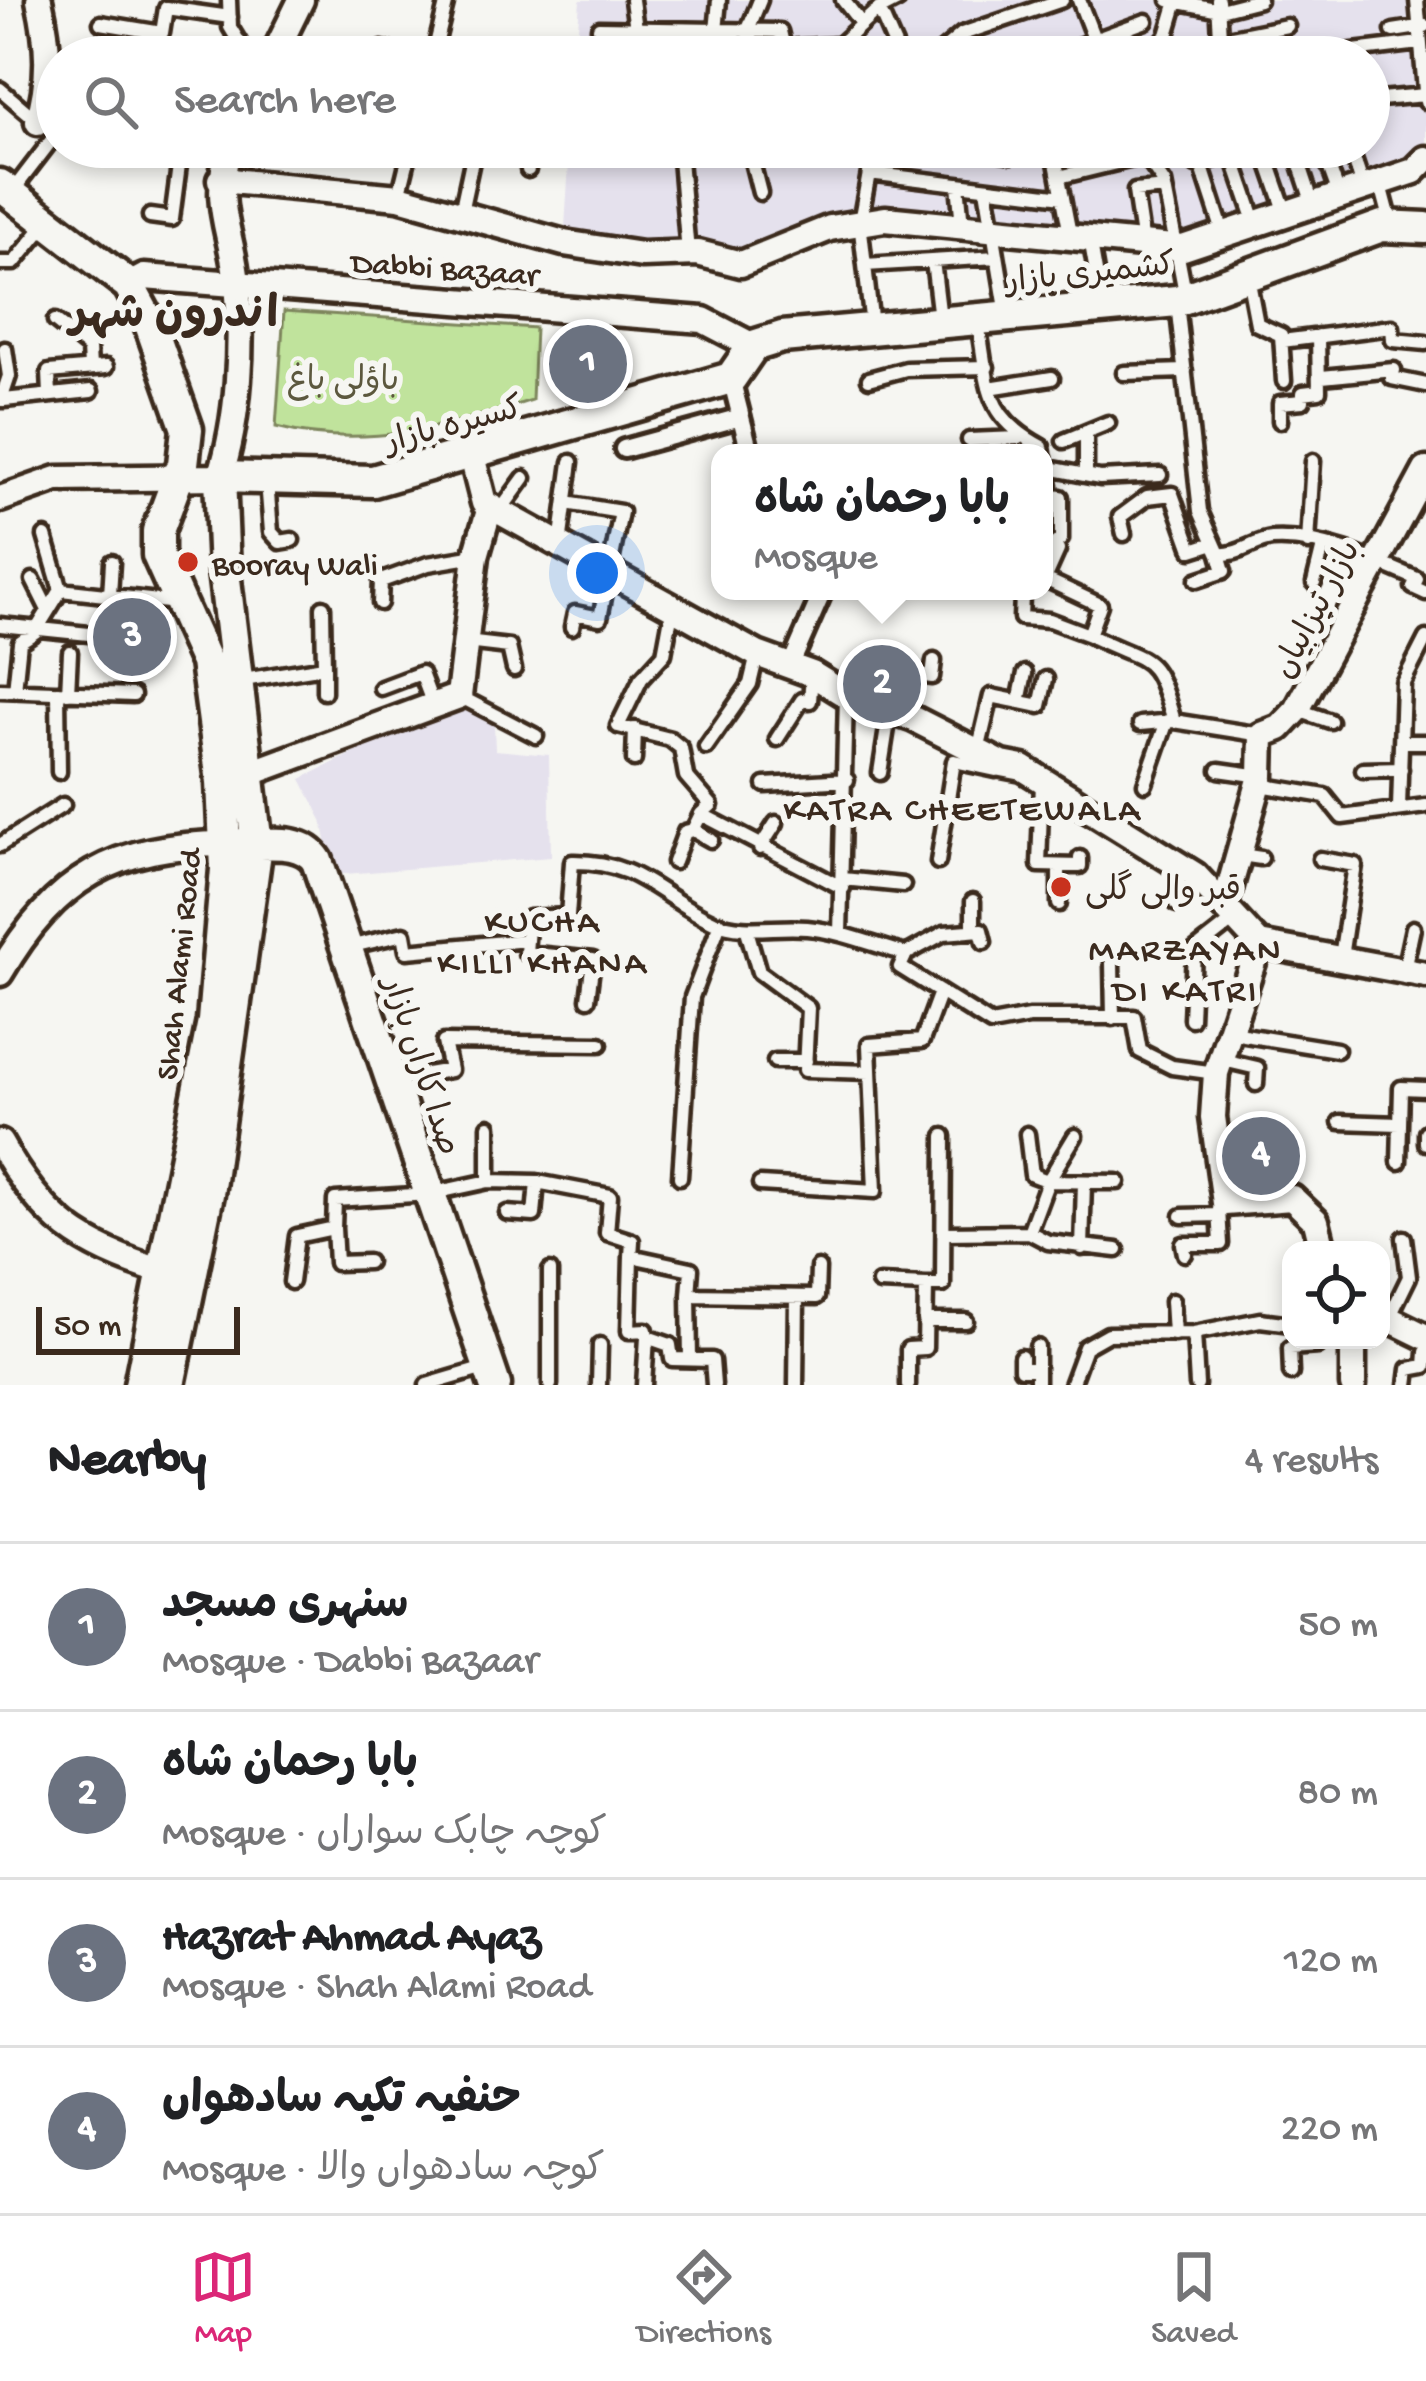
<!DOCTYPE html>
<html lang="en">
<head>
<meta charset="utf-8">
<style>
	:root { --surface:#fff; --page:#f6f6f6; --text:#202124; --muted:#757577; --line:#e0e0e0; --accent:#db2777 }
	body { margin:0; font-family:"Gochi Hand","Playpen Sans Arabic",sans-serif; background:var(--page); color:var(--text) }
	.controls { position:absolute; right:36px; bottom:36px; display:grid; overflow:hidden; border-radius:24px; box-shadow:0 6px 18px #0003 }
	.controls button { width:108px; height:108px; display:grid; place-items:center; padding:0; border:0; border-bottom:3px solid var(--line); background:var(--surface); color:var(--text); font:60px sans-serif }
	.scale { position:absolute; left:36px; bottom:30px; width:204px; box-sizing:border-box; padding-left:12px; border:6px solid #3b2a1e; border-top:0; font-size:33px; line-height:42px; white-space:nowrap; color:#3b2a1e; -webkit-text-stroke:9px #f6f6f2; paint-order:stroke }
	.you { position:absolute; left:597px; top:573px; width:42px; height:42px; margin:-30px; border:9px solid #fff; border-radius:50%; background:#1a73e8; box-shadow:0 0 0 18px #1a73e833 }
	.badge { display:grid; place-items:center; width:78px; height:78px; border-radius:50%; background:var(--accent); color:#fff; font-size:39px; font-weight:700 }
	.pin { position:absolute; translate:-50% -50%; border:6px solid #fff; box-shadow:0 3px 12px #0006 }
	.popup { position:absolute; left:711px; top:444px; width:342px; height:156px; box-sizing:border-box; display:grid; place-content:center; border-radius:24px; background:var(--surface); filter:drop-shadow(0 3px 9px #0005); font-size:39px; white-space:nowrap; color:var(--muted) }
	.popup b { font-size:45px; color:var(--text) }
	.popup::after { content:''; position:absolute; left:50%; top:100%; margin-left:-24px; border:24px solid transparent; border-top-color:var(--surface) }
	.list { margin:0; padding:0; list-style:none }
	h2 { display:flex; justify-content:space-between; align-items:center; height:156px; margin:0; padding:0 48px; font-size:51px }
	h2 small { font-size:39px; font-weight:400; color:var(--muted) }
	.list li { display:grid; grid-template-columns:78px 1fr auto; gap:36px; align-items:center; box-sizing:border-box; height:168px; padding:0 48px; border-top:3px solid var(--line) }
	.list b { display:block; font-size:45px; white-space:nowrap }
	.list p { margin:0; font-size:39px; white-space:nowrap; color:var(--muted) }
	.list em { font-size:39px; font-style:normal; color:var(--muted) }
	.icon { flex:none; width:66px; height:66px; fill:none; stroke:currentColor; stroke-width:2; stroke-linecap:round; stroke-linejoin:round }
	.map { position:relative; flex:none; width:1426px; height:1385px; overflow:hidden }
	.search { position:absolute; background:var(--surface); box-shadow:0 6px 18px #0003; left:36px; right:36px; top:36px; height:132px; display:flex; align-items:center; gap:30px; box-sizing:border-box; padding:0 42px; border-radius:66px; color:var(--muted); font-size:45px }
	.sheet { height:828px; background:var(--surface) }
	nav { display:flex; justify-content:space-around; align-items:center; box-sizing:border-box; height:168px; border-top:3px solid var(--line); background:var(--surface); font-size:33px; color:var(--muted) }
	nav a { display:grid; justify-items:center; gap:6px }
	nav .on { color:var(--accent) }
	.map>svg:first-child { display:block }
	.built { fill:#e5e1ed }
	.green { fill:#c0e39c; stroke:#7e865d; stroke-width:3 }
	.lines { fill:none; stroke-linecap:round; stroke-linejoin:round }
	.service-casing { stroke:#3b2a1e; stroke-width:21 }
	.pedestrian-casing { stroke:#3b2a1e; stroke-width:26 }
	.minor-casing { stroke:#3b2a1e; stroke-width:33 }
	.tertiary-casing { stroke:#3b2a1e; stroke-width:39 }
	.service { stroke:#f6f6f2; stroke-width:12 }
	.pedestrian { stroke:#f6f6f2; stroke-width:16 }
	.minor { stroke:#f6f6f2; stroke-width:24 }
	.tertiary { stroke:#f6f6f2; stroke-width:30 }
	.poi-dot { fill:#c8321e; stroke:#f6f6f2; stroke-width:4.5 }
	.labels { text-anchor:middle; stroke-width:12; stroke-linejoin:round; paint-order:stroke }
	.street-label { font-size:33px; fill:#3b2a1e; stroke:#f6f6f2 }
	.park-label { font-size:33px; fill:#5c583e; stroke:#f6f6f2 }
	.poi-label { font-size:33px; fill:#3b2a1e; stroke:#f6f6f2; text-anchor:start }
	.neighbourhood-label { font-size:36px; letter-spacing:3px; fill:#3b2a1e; stroke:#f6f6f2 }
	.district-label { font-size:45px; font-weight:bold; fill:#3b2a1e; stroke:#f6f6f2 }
</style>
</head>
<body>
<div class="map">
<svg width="1426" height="1385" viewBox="0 0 1426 1385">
	<rect width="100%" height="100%" fill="#f6f6f2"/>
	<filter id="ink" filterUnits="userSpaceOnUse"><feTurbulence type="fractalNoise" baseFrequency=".00833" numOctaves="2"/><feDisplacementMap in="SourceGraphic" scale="24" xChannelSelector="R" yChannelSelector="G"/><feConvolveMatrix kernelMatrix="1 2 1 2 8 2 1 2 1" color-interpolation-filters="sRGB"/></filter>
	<g filter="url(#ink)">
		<path class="built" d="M 580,0 L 1426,0 L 1426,162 L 1177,248 L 868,220 L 761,259 L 564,243 L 570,147 L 1369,147 L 1369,57 L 576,57 Z
			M 455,702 L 494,724 L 495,750 L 549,755 L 551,857 L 333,875 L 322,820 L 301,779 Z"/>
		<path class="green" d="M 284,311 L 535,328 L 532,400 C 448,427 363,450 276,427 Z"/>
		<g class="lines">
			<defs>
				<path id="service" d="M 229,0 L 230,27 L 248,57
					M 632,0 L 636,29
					M 843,0 L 861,23
					M 1079,0 L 1101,57
					M 1169,0 L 1220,10 L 1259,0
					M 1218,0 L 1221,57
					M 1417,0 L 1426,102
					M 879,9 L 900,57
					M 101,23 L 162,33 L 166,8 L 230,17
					M 655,30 L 660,57
					M 1393,31 L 1425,26
					M 732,32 L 738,57
					M 747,32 L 760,0
					M 1222,39 L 1287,26
					M 714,52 L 719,0
					M 380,57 L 382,49 L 419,57
					M 433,57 L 447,0
					M 604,57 L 599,28 L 780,31 L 784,48 L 839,45 L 875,12 L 898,0
					M 935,57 L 962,34 L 1062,0
					M 1048,57 L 1146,21
					M 1150,57 L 1167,35 L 1177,1
					M 1303,57 L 1420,43
					M 0,89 L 40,123
					M 1369,100 L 1425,95
					M 156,147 L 226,157
					M 679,147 L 688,253
					M 790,147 L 792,154
					M 971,147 L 1011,155 L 1048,147
					M 1053,147 L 1070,234
					M 1139,147 L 1164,183 L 1186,298
					M 1263,147 L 1286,213
					M 1294,147 L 1313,204
					M 1322,147 L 1339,194
					M 1350,147 L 1363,186
					M 615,153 L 617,147
					M 1232,154 L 1256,224
					M 1201,164 L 1224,235
					M 1196,165 L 1256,147
					M 528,170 L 530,147
					M 1059,177 L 1182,147
					M 1380,181 L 1392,226
					M 958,184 L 962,225
					M 986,188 L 1007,315
					M 11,193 L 57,133
					M 760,193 L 749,150 L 762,147
					M 399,196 L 411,147
					M 461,212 L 475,147
					M 150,216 L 172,219 L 181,150
					M 1090,238 L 1102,306
					M 1143,244 L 1135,191 L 1165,188
					M 933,261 L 940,319
					M 0,263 L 14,263 L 45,225
					M 865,265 L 997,257
					M 1248,277 L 1257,324 L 1281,335 L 1284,381
					M 1177,303 L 1200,511 L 1219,554 C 1238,556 1254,541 1272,539 C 1321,536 1374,560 1417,579 L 1413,587 L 1426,593
					M 977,319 C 990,383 980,414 1042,447 L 1043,453
					M 55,321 L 89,348 L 90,368
					M 872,326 L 860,222 L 869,173 L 1063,197
					M 1282,341 L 1392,327 L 1393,340 L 1426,343
					M 1124,373 L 1185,371
					M 1322,377 L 1394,370 L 1392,378 L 1426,385
					M 869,379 L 906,369 L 987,367
					M 989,388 L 1052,378
					M 50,395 L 49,372 L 106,367
					M 1,400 L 9,376 L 5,349
					M 4,400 L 91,391
					M 1280,421 L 1280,403 L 1303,401 L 1303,393 L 1319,391 L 1318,336
					M 969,440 L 1019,438
					M 1064,441 L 1108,423
					M 1044,457 L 1052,496 L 1061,497 L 1061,539 L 1048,549 L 1058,550 L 1045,579 L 1100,605 L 1089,635 C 1151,666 1153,648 1174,721 L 1262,735
					M 1044,467 L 1100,478 L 1160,475
					M 1086,474 L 1086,435
					M 267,481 L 271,532 L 280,542 L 292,540
					M 566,503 L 621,512 L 600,618 L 575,613 L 572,627
					M 500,511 L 524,478
					M 1124,534 L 1120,517 L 1147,497 L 1172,494 L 1192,550 L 1214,543
					M 45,536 L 61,590
					M 1308,543 L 1313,461
					M 560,544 L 571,462
					M 33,580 L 48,610
					M 1197,580 L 1224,571 L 1219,554
					M 1314,583 L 1323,546
					M 110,595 L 112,562
					M 1022,596 L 1021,618 L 1049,620 L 1089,635
					M 380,603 L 381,581 L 428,564 L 476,556
					M 672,611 L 664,654 L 641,679 L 618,726 L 670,739 L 681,748 L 686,776 L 711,805 L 701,814 L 843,888
					M 0,625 L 89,634
					M 466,642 L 509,647 L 514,669
					M 237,681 L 324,667 L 323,607
					M 381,688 L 421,673 L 433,705
					M 0,690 L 133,695
					M 15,690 L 20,642 L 35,632 L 61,590 L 176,603
					M 58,692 L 59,772
					M 324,692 L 324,667
					M 68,693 L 70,652
					M 459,696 L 536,736
					M 1019,702 L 1025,673
					M 895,710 L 903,673 L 932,677 L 934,661
					M 1298,710 L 1330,721
					M 1140,724 L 1173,721
					M 777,739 L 802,700 L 810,701 L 812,675
					M 1403,742 L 1426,742
					M 706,747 L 750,684 L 757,655
					M 978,751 L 991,696 L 1040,706 L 1046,679
					M 634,760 L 635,729
					M 1219,770 L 1261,776
					M 1363,770 L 1401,769
					M 880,773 L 890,709
					M 1042,782 L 1039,865 L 1080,866 L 1080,858
					M 1145,784 L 1167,721
					M 765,785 L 847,780
					M 1260,785 L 1325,796 L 1342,817 L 1426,806
					M 1399,808 L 1403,683 L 1426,638
					M 693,830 L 711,840
					M 0,845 L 63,805
					M 760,848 L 776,823
					M 1241,855 L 1261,858
					M 1320,859 L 1355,865 L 1341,957
					M 674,862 L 685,832 L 693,830 L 701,814
					M 938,862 L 954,761 L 996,770
					M 1059,867 L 1059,904
					M 843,879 L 903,885
					M 973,901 L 973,930
					M 1176,904 L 1177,884 L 1185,870
					M 747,930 L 759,972 L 808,1008 L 805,1070 L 870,1072
					M 840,933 L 846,696
					M 527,940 L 529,918 L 568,916 L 572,862 C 640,861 660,898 714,922 C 745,934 775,925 807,928 C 841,931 873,945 906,954 L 900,967 L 991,1024 L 1029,1017 L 1134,1017 L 1140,1051 L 1172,1067 L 1216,1073
					M 348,947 L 404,934 L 407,951 L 527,940 L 526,953 L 593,960 L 588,999
					M 906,954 L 944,933 L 981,930 L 984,942
					M 1112,963 L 1113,1018
					M 1404,970 L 1413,928
					M 1191,1019 L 1194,951 L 1235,919
					M 1232,1033 L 1337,1050
					M 1223,1060 L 1257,1068 L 1256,1084
					M 775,1061 L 806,1061
					M 393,1080 L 450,1070 L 444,1042 L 600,1044
					M 1340,1122 L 1400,1124
					M 1426,1132 L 1426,1143
					M 1027,1134 L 1032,1175 L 1048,1181 L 1118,1182
					M 1399,1162 L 1401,1088 L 1426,1089
					M 680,1177 L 692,997 L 720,923
					M 489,1181 L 489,1126
					M 760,1184 L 875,1191 L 869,1045 L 922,1041 L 940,992
					M 507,1213 L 534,1215 L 537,1182
					M 1182,1216 L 1219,1215
					M 334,1228 L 336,1263 L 368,1262
					M 1029,1232 L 1048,1181 L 1075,1136
					M 945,1233 L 1029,1232 L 1048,1242 L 1117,1250
					M 1082,1248 L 1084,1183
					M 1185,1254 L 1183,1244 L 1221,1244 L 1219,1209 L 1224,1204
					M 631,1256 L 629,1331 L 646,1330 L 647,1337 L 670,1345 L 672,1359 L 712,1360 L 714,1385
					M 291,1282 L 297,1236 L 334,1228 L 335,1200 L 429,1194 L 489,1181 L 537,1182 L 610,1196 L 607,1233 L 632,1241 L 631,1256 L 691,1269 L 689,1295 L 817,1297 L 818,1268
					M 879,1283 L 926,1285
					M 689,1295 L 690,1359
					M 1172,1301 L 1174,1334
					M 1389,1318 L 1409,1277 L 1404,1238
					M 925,1321 L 966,1321
					M 1194,1333 L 1197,1385
					M 1021,1357 L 1021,1369 L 1037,1369
					M 1291,1373 L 1290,1348 L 1318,1346 L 1318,1340
					M 427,1385 L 488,1367
					M 550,1385 L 550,1271
					M 599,1385 L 600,1345
					M 644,1385 L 647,1337
					M 796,1385 L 797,1297
					M 908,1385 L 908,1349 L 925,1348 L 926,1285 L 943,1285 L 944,1136
					M 1037,1385 L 1037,1347
					M 1071,1385 L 1085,1347 L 1108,1334 L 1194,1333 L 1260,1320 L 1291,1324
					M 1407,1385 L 1409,1369 L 1425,1366 L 1426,1352"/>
				<path id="pedestrian" d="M 731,378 L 750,453
					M 624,449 L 741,417
					M 791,664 L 823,591"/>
				<path id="minor" d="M 273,57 L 301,0
					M 38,122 C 51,78 49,44 39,0
					M 220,180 L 399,197 L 564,243 L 642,255 L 698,253 L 741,264 L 830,228 L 885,219 L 1183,248 L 1414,171 L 1426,159
					M 129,285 L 144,277 L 703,320 L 753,346
					M 472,456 L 484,503 L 757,654 L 812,674 L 846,695 L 914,719 L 1002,764 L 1023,768 L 1195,875 L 1259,944 L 1426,975
					M 0,499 L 57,479 L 220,477 C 239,420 243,343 237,283 C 231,226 212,207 229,147
					M 232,780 L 459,696 L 476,556 L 490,507
					M 1224,907 L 1261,776 L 1262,735 L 1280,728 L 1297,710 L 1426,470
					M 1259,944 L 1216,1073 L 1213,1117 L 1225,1203 L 1292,1198 L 1316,1221 L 1323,1250
					M 0,973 C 56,877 115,845 225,844
					M 0,1143 C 42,1219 82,1248 164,1272
					M 1381,1315 L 1426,1337
					M 1353,1385 L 1353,1340"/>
				<path id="tertiary" d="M 0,185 L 129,285 L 150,324 L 187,429 L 183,464 L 158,531 L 158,555 L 206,662 L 222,782 L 226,869 L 213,1021 L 140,1385
					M 241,844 C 266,845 302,837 317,861 L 495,1385
					M 169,1385 L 208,1194 L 257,845 L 224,571 L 220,477 L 373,481 L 731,378 L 753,346 L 782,337 L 1177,301 L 1382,226 L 1426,228"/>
			</defs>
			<use href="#service" class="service-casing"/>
			<use href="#pedestrian" class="pedestrian-casing"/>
			<use href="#minor" class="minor-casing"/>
			<use href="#tertiary" class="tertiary-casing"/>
			<use href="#service" class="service"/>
			<use href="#pedestrian" class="pedestrian"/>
			<use href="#minor" class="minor"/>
			<use href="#tertiary" class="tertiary"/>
		</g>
	</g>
	<g class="poi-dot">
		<circle cx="188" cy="562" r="12"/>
		<circle cx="1061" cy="887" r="12"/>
	</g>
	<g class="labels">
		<g class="street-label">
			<text transform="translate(445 266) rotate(4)" y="12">Dabbi Bazaar</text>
			<text transform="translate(1090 270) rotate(-6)" y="12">کشمیری بازار</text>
			<text transform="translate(453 422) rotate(-15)" y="12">کسیرہ بازار</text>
			<text transform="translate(1314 608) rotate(-62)" y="12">بازار تیزابیاں</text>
			<text transform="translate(176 964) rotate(-84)" y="12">Shah Alami Road</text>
			<text transform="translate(424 1065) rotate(72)" y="12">صدا کاراں بازار</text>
		</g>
		<g class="park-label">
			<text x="343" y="389">باؤلی باغ</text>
		</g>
		<g class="poi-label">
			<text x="212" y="574">Booray Wali</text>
			<text x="1085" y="899">قبر والی گلی</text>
		</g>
		<g class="neighbourhood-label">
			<text x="963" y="819">KATRA CHEETEWALA</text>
			<text x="543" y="931">KUCHA<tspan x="543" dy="41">KILLI KHANA</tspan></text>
			<text x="1186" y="959">MARZAYAN<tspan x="1186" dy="41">DI KATRI</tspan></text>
		</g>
		<g class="district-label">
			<text x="174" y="326">اندرون شہر</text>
		</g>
	</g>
</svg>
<div class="controls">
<button><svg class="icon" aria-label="locate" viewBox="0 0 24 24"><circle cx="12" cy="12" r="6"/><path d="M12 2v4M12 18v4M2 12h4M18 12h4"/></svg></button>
</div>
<div class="scale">50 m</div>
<div class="you"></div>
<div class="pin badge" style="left:588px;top:364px;background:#6b7280">1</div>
<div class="pin badge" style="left:882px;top:684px;background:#6b7280">2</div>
<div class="popup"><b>بابا رحمان شاہ</b>Mosque</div>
<div class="pin badge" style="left:132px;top:637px;background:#6b7280">3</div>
<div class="pin badge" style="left:1261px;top:1156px;background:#6b7280">4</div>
<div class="search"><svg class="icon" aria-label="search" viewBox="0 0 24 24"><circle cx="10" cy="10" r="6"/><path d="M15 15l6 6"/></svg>Search here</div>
</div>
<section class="sheet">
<h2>Nearby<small>4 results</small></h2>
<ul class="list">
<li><span class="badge" style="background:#6b7280">1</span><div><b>سنہری مسجد</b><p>Mosque · Dabbi Bazaar</p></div><em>50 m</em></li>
<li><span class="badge" style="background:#6b7280">2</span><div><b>بابا رحمان شاہ</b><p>Mosque · کوچہ چابک سواراں</p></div><em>80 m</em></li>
<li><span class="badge" style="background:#6b7280">3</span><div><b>Hazrat Ahmad Ayaz</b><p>Mosque · Shah Alami Road</p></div><em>120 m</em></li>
<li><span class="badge" style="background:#6b7280">4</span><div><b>حنفیہ تکیہ سادھواں</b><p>Mosque · کوچہ سادھواں والا</p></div><em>220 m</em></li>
</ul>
</section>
<nav>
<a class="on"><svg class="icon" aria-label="map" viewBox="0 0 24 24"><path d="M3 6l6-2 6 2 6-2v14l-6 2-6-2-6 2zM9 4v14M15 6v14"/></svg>Map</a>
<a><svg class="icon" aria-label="directions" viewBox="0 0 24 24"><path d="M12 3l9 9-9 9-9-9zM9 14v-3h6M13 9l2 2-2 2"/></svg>Directions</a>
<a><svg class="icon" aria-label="saved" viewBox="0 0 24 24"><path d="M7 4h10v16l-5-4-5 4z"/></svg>Saved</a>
</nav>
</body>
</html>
